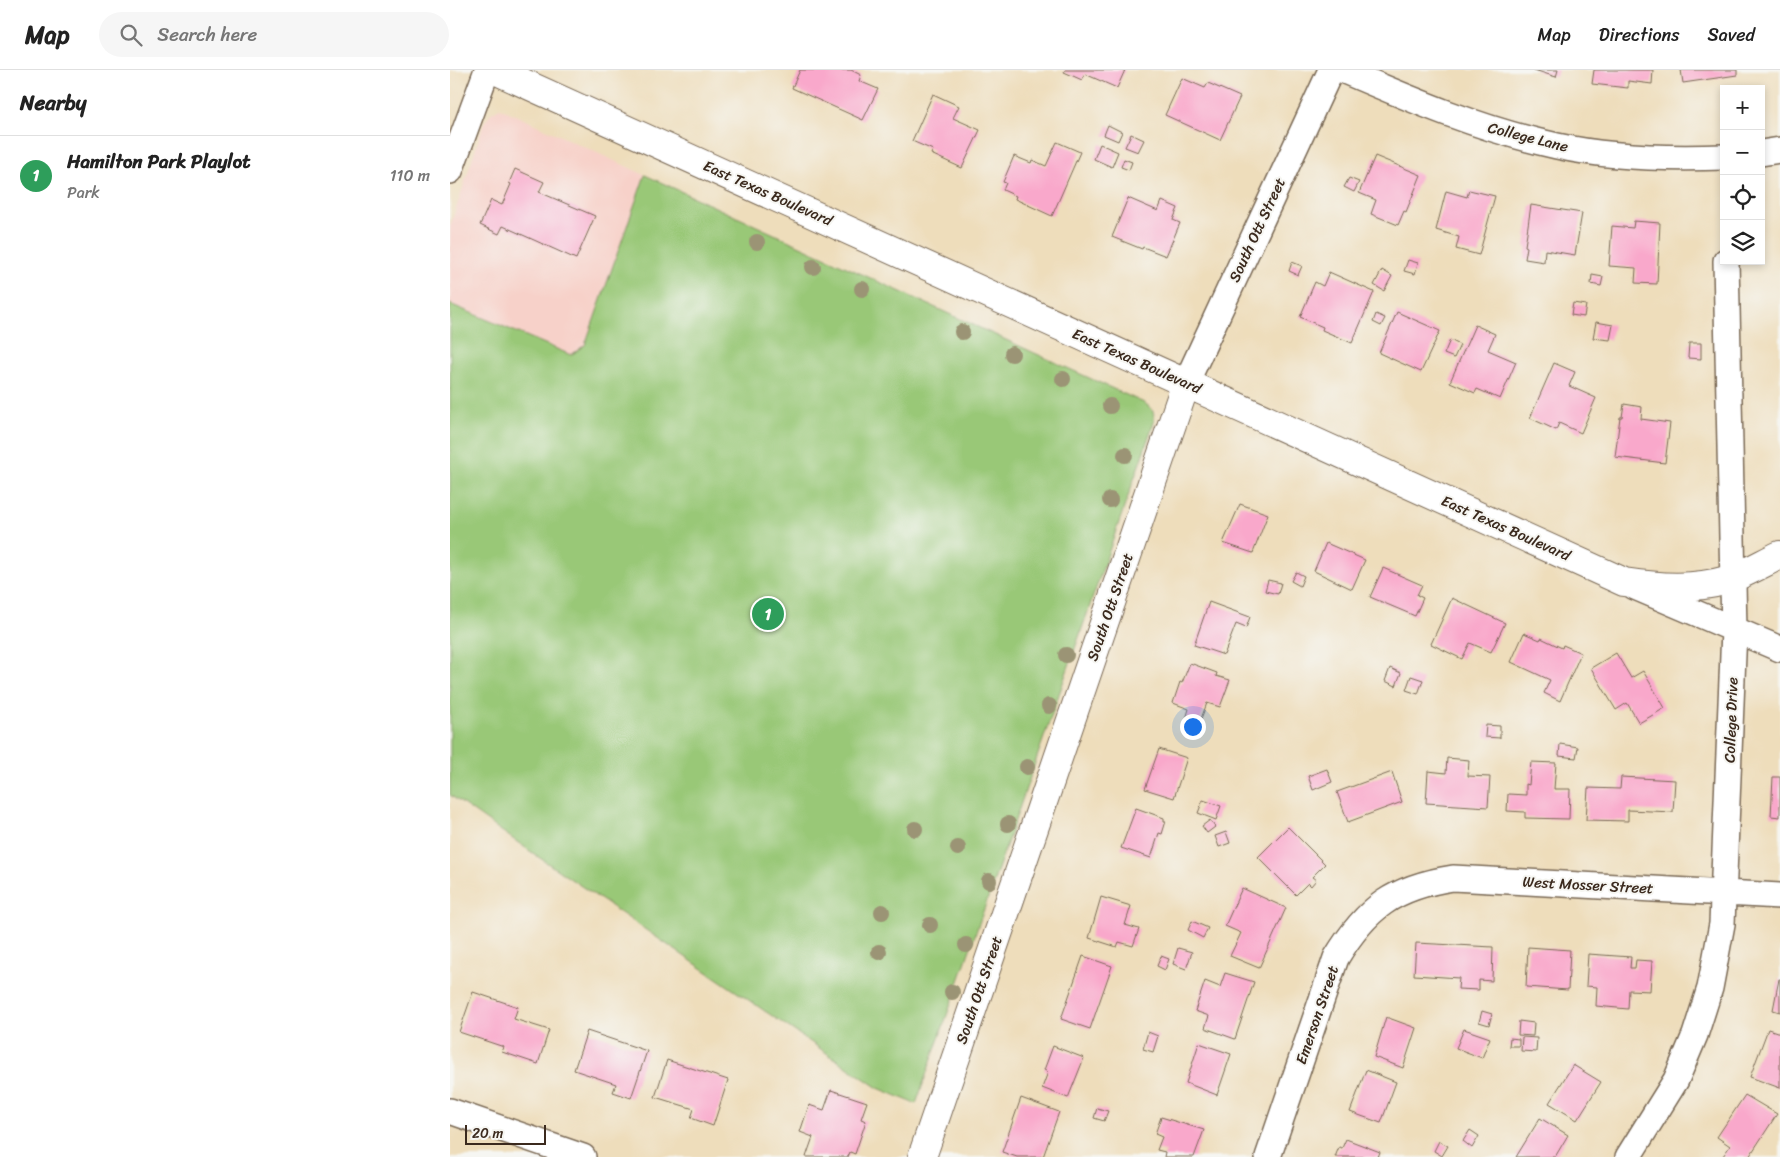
<!DOCTYPE html>
<html lang="en">
<head>
<meta charset="utf-8">
<style>
	:root { --surface:#fff; --page:#f6f6f6; --text:#222; --muted:#767676; --line:#e0e0e0; --accent:#db2777 }
	body { margin:0; font-family:Sriracha,sans-serif; background:var(--page); color:var(--text) }
	.controls { position:absolute; right:15px; top:15px; display:grid; overflow:hidden; border-radius:0px; box-shadow:0 2px 8px #0003 }
	.controls button { width:45px; height:45px; display:grid; place-items:center; padding:0; border:0; border-bottom:1px solid var(--line); background:var(--surface); color:var(--text); font:25px sans-serif }
	.scale { position:absolute; left:15px; bottom:12px; width:81px; box-sizing:border-box; padding-left:5px; border:2px solid #3b2a1e; border-top:0; font-size:14px; line-height:18px; white-space:nowrap; color:#3b2a1e; -webkit-text-stroke:4px #f6f6f2; paint-order:stroke }
	.you { position:absolute; left:742px; top:656px; width:18px; height:18px; margin:-12px; border:4px solid #fff; border-radius:50%; background:#1a73e8; box-shadow:0 0 0 8px #1a73e833 }
	.badge { display:grid; place-items:center; width:32px; height:32px; border-radius:50%; background:var(--accent); color:#fff; font-size:16px; font-weight:700 }
	.pin { position:absolute; translate:-50% -50%; border:2px solid #fff; box-shadow:0 1px 5px #0006 }
	.list { margin:0; padding:0; list-style:none }
	h2 { display:flex; justify-content:space-between; align-items:center; height:65px; margin:0; padding:0 20px; font-size:21px }
	h2 small { font-size:16px; font-weight:400; color:var(--muted) }
	.list li { display:grid; grid-template-columns:32px 1fr auto; gap:15px; align-items:center; box-sizing:border-box; height:80px; padding:0 20px; border-top:1px solid var(--line) }
	.list b { display:block; font-size:19px; white-space:nowrap }
	.list p { margin:0; font-size:16px; white-space:nowrap; color:var(--muted) }
	.list em { font-size:16px; font-style:normal; color:var(--muted) }
	.icon { flex:none; width:28px; height:28px; fill:none; stroke:currentColor; stroke-width:2; stroke-linecap:round; stroke-linejoin:round }
	.map { position:relative; flex:none; width:1330px; height:1087px; overflow:hidden }
	header { display:flex; align-items:center; gap:30px; box-sizing:border-box; height:70px; padding:0 25px; background:var(--surface); border-bottom:1px solid var(--line) }
	header strong { font-size:24px }
	nav { display:flex; gap:28px; margin-inline-start:auto; font-size:18px }
	.search { width:350px; height:45px; background:var(--page); display:flex; align-items:center; gap:12px; box-sizing:border-box; padding:0 18px; border-radius:28px; color:var(--muted); font-size:19px }
	main { display:flex }
	aside { flex:1; background:var(--surface) }
	.map>svg:first-child { display:block }
	.built { fill:#f7d1c9 }
	.green { fill:#99c877; stroke:#6a794a }
	.building { fill:#f9a8cb }
	.lines { fill:none; stroke-linecap:round; stroke-linejoin:round }
	.minor-casing { stroke:#7a6955; stroke-width:28 }
	.tertiary-casing { stroke:#7a6955; stroke-width:30 }
	.minor { stroke:#fff; stroke-width:25 }
	.tertiary { stroke:#fff; stroke-width:28 }
	.tree { fill:#9b9474 }
	.labels { text-anchor:middle; stroke-width:4; stroke-linejoin:round; paint-order:stroke }
	.street-label { font-size:15px; fill:#3b2a1e; stroke:#f6f6f2 }
</style>
</head>
<body>
<header>
<strong>Map</strong>
<div class="search"><svg class="icon" aria-label="search" viewBox="0 0 24 24"><circle cx="10" cy="10" r="6"/><path d="M15 15l6 6"/></svg>Search here</div>
<nav><a>Map</a><a>Directions</a><a>Saved</a></nav>
</header>
<main>
<aside>
<h2>Nearby<small></small></h2>
<ul class="list">
<li><span class="badge" style="background:#2e9e5b">1</span><div><b>Hamilton Park Playlot</b><p>Park</p></div><em>110 m</em></li>
</ul>
</aside>
<div class="map">
<svg width="1330" height="1087" viewBox="0 0 1330 1087">
	<rect width="100%" height="100%" fill="#f6f6f2"/>
	<filter id="ink" filterUnits="userSpaceOnUse"><feTurbulence type="fractalNoise" baseFrequency=".02" numOctaves="2"/><feDisplacementMap in="SourceGraphic" scale="10" xChannelSelector="R" yChannelSelector="G"/><feConvolveMatrix kernelMatrix="1 2 1 2 8 2 1 2 1" color-interpolation-filters="sRGB"/></filter>
	<filter id="wash" filterUnits="userSpaceOnUse"><feTurbulence type="fractalNoise" baseFrequency=".0096" numOctaves="4" result="noise"/><feDisplacementMap in="SourceGraphic" scale="20" xChannelSelector="R" yChannelSelector="G"/><feGaussianBlur stdDeviation="1.12" result="paint"/><feColorMatrix in="noise" values="0 0 0 0 0 0 0 0 0 0 0 0 0 0 0 0 0 1.4 0 .05"/><feComposite in="paint" operator="in"/></filter>
	<g filter="url(#wash)">
		<rect width="100%" height="100%" fill="#edb"/>
		<path class="built" d="M 50,38 L 195,105 L 135,275 L 121,285 L 0,234 L 0,157 L 34,53 L 41,43 Z"/>
		<path class="green" d="M 195,105 L 694,333 C 702,338 705,342 704,352 L 466,1034 L 428,1018 L 90,788 L 0,725 L 0,234 L 121,285 L 135,275 Z"/>
		<g id="blocks">
			<path class="building" d="M 350,0 L 401,0 L 411,5 L 409,11 L 428,19 L 413,50 L 342,18 Z
				M 615,0 L 675,0 L 667,18 L 635,4 L 632,10 L 614,2 Z
				M 1084,0 L 1108,0 L 1106,7 Z
				M 1144,0 L 1203,0 L 1202,14 L 1178,11 L 1178,18 L 1142,14 Z
				M 1231,0 L 1287,0 L 1287,5 L 1233,13 Z
				M 732,8 L 755,18 L 758,13 L 790,27 L 770,70 L 715,45 Z
				M 483,24 L 509,36 L 503,48 L 530,60 L 512,98 L 481,84 L 483,80 L 462,71 Z
				M 658,55 L 672,62 L 668,71 L 654,65 Z
				M 681,64 L 694,70 L 688,82 L 675,77 Z
				M 607,72 L 630,82 L 602,146 L 565,129 L 566,126 L 553,120 L 556,113 L 553,112 L 564,86 L 581,93 L 582,90 L 596,96 Z
				M 650,74 L 668,82 L 662,97 L 644,89 Z
				M 925,86 L 971,105 L 956,142 L 954,141 L 948,155 L 921,144 L 926,130 L 909,123 Z
				M 674,89 L 682,92 L 679,100 L 671,97 Z
				M 65,99 L 94,112 L 89,122 L 145,146 L 126,189 L 53,156 L 49,164 L 30,155 L 41,130 L 52,135 L 61,114 L 59,113 Z
				M 899,108 L 909,112 L 904,122 L 894,117 Z
				M 1019,120 L 1045,126 L 1029,185 L 1006,179 L 1009,167 L 986,160 L 996,121 L 1017,127 Z
				M 678,128 L 708,141 L 712,131 L 728,138 L 723,150 L 730,153 L 716,186 L 693,177 L 692,179 L 662,167 Z
				M 1081,135 L 1132,143 L 1125,185 L 1095,180 L 1094,192 L 1075,189 L 1077,177 L 1075,176 Z
				M 1184,151 L 1210,153 L 1207,214 L 1185,213 L 1186,198 L 1159,196 L 1162,156 L 1183,158 Z
				M 958,190 L 968,193 L 965,204 L 954,201 Z
				M 842,192 L 852,196 L 848,205 L 839,201 Z
				M 932,200 L 942,206 L 934,221 L 924,215 Z
				M 879,202 L 924,222 L 902,273 L 872,260 L 873,257 L 850,247 L 865,212 L 873,216 Z
				M 1142,205 L 1153,207 L 1151,216 L 1141,214 Z
				M 1123,233 L 1136,235 L 1134,247 L 1121,245 Z
				M 947,242 L 990,261 L 971,302 L 929,283 Z
				M 926,244 L 935,248 L 931,256 L 923,252 Z
				M 1146,252 L 1163,255 L 1160,270 L 1143,268 Z
				M 1025,255 L 1045,264 L 1038,280 L 1066,292 L 1050,329 L 1027,319 L 1025,323 L 1000,312 Z
				M 1000,270 L 1010,275 L 1004,288 L 994,284 Z
				M 1239,273 L 1251,273 L 1251,289 L 1238,288 Z
				M 1104,293 L 1125,302 L 1119,316 L 1146,328 L 1131,363 L 1109,353 L 1106,360 L 1080,348 Z
				M 1174,334 L 1192,337 L 1191,349 L 1220,353 L 1215,393 L 1165,387 L 1170,347 L 1172,347 Z
				M 790,434 L 818,444 L 803,483 L 773,473 Z
				M 876,473 L 915,490 L 902,519 L 864,501 Z
				M 933,498 L 972,515 L 967,525 L 973,528 L 965,546 L 920,527 Z
				M 846,502 L 854,506 L 850,516 L 841,511 Z
				M 818,510 L 831,513 L 828,524 L 815,521 Z
				M 1002,528 L 1055,553 L 1041,582 L 1020,573 L 1012,589 L 981,574 Z
				M 759,532 L 800,547 L 796,558 L 786,554 L 774,585 L 744,575 Z
				M 1074,563 L 1090,570 L 1091,568 L 1112,578 L 1113,575 L 1131,583 L 1110,631 L 1094,623 L 1100,610 L 1061,592 Z
				M 1166,583 L 1181,608 L 1193,601 L 1215,638 L 1189,653 L 1177,633 L 1166,640 L 1141,598 Z
				M 740,593 L 767,603 L 766,606 L 780,610 L 770,637 L 757,633 L 749,654 L 736,649 L 739,639 L 723,633 L 730,612 L 732,613 Z
				M 940,598 L 951,603 L 946,616 L 935,611 Z
				M 961,606 L 973,610 L 968,624 L 956,620 Z
				M 1036,655 L 1050,656 L 1050,668 L 1035,667 Z
				M 1110,674 L 1128,677 L 1126,688 L 1109,686 Z
				M 709,679 L 737,688 L 724,728 L 695,719 Z
				M 997,688 L 1019,690 L 1018,706 L 1040,707 L 1038,737 L 976,733 L 978,701 L 996,703 Z
				M 1081,692 L 1106,693 L 1104,719 L 1120,719 L 1119,749 L 1075,748 L 1075,742 L 1057,741 L 1058,724 L 1076,725 L 1076,714 L 1079,715 Z
				M 877,699 L 882,712 L 863,720 L 858,706 Z
				M 942,702 L 952,732 L 898,752 L 887,722 Z
				M 1171,707 L 1225,710 L 1223,742 L 1178,740 L 1178,751 L 1136,750 L 1138,718 L 1170,719 Z
				M 1323,707 L 1330,707 L 1330,747 L 1321,746 Z
				M 753,730 L 771,736 L 766,750 L 748,743 Z
				M 686,738 L 714,748 L 714,751 L 716,751 L 712,764 L 709,763 L 701,788 L 671,778 Z
				M 760,750 L 765,757 L 757,763 L 752,756 Z
				M 838,757 L 875,794 L 862,807 L 866,810 L 861,816 L 858,813 L 846,825 L 808,787 Z
				M 776,762 L 780,773 L 769,777 L 765,766 Z
				M 792,818 L 836,838 L 809,898 L 780,886 L 791,863 L 775,856 Z
				M 651,827 L 681,836 L 675,855 L 689,859 L 683,876 L 669,872 L 667,877 L 639,868 Z
				M 742,851 L 758,858 L 753,868 L 738,860 Z
				M 966,873 L 1043,877 L 1042,911 L 1029,910 L 1029,920 L 1008,919 L 1009,908 L 964,905 Z
				M 1078,877 L 1120,880 L 1118,920 L 1076,917 Z
				M 728,878 L 742,882 L 736,899 L 723,894 Z
				M 1138,884 L 1181,887 L 1180,898 L 1185,898 L 1186,890 L 1202,891 L 1200,921 L 1179,920 L 1178,939 L 1146,936 L 1147,917 L 1136,916 Z
				M 633,886 L 662,896 L 640,959 L 611,949 Z
				M 711,886 L 719,889 L 715,900 L 707,896 Z
				M 775,903 L 804,912 L 785,969 L 755,958 L 759,946 L 745,941 L 755,911 L 770,917 Z
				M 1329,909 L 1330,909 L 1330,942 L 1323,940 Z
				M 23,922 L 68,937 L 64,949 L 99,960 L 88,994 L 52,982 L 54,977 L 9,962 Z
				M 1032,941 L 1042,944 L 1039,955 L 1029,952 Z
				M 936,947 L 966,958 L 953,998 L 924,987 Z
				M 1069,951 L 1084,953 L 1083,966 L 1068,965 Z
				M 1014,959 L 1040,968 L 1032,988 L 1006,978 Z
				M 1318,959 L 1330,963 L 1330,1018 L 1300,1007 Z
				M 137,961 L 197,981 L 181,1028 L 163,1022 L 166,1014 L 124,1000 Z
				M 698,962 L 708,966 L 703,982 L 693,979 Z
				M 1072,967 L 1087,968 L 1086,982 L 1071,981 Z
				M 1060,968 L 1069,969 L 1069,976 L 1059,976 Z
				M 749,973 L 781,984 L 767,1025 L 736,1013 Z
				M 603,976 L 634,988 L 618,1028 L 592,1018 L 598,1002 L 594,1000 Z
				M 217,990 L 278,1010 L 263,1056 L 241,1048 L 244,1039 L 205,1027 Z
				M 1123,995 L 1151,1012 L 1127,1050 L 1099,1033 Z
				M 916,1000 L 946,1012 L 931,1053 L 900,1042 Z
				M 381,1020 L 417,1032 L 411,1049 L 416,1051 L 405,1084 L 400,1082 L 398,1087 L 356,1087 L 363,1067 L 350,1062 L 359,1035 L 374,1040 Z
				M 1295,1025 L 1327,1044 L 1299,1087 L 1275,1087 L 1273,1086 L 1280,1076 L 1267,1067 Z
				M 571,1028 L 609,1042 L 593,1087 L 567,1087 L 552,1082 Z
				M 647,1038 L 658,1041 L 654,1051 L 644,1048 Z
				M 711,1047 L 754,1060 L 744,1087 L 714,1087 L 715,1082 L 707,1080 L 712,1067 L 705,1064 Z
				M 1090,1048 L 1118,1065 L 1105,1087 L 1066,1087 Z
				M 1020,1060 L 1029,1066 L 1022,1078 L 1013,1071 Z
				M 896,1069 L 930,1082 L 928,1087 L 885,1087 L 889,1077 L 892,1078 Z
				M 989,1071 L 998,1076 L 992,1086 L 984,1081 Z"/>
		</g>
	</g>
	<g filter="url(#ink)">
		<use href="#blocks" fill-opacity="0" stroke="#7a6955" stroke-width="1"/>
		<g class="lines">
			<defs>
				<path id="minor" d="M 892,0 C 962,30 1032,60 1107,76 C 1161,88 1218,89 1274,87
					M 1311,83 L 1330,80
					M 0,101 L 37,0
					M 736,313 L 881,0
					M 1185,517 L 1330,579
					M 0,1041 L 133,1087
					M 818,1087 L 886,888 C 916,838 944,817 1003,808 L 1330,826
					M 1178,1087 L 1226,1010 L 1245,965 L 1260,918 L 1272,854 L 1284,560 L 1276,191"/>
				<path id="tertiary" d="M 45,0 L 1174,512 C 1209,517 1243,520 1277,510 C 1295,504 1313,493 1330,485
					M 472,1087 L 736,313"/>
			</defs>
			<use href="#minor" class="minor-casing"/>
			<use href="#tertiary" class="tertiary-casing"/>
			<use href="#minor" class="minor"/>
			<use href="#tertiary" class="tertiary"/>
		</g>
		<g class="tree">
			<circle cx="307" cy="172" r="8"/>
			<circle cx="363" cy="197" r="8"/>
			<circle cx="412" cy="219" r="8"/>
			<circle cx="512" cy="262" r="8"/>
			<circle cx="562" cy="284" r="8"/>
			<circle cx="613" cy="309" r="8"/>
			<circle cx="660" cy="336" r="8"/>
			<circle cx="675" cy="385" r="8"/>
			<circle cx="660" cy="430" r="8"/>
			<circle cx="616" cy="585" r="8"/>
			<circle cx="599" cy="636" r="8"/>
			<circle cx="577" cy="697" r="8"/>
			<circle cx="558" cy="754" r="8"/>
			<circle cx="465" cy="759" r="8"/>
			<circle cx="508" cy="778" r="8"/>
			<circle cx="539" cy="811" r="8"/>
			<circle cx="432" cy="842" r="8"/>
			<circle cx="480" cy="855" r="8"/>
			<circle cx="516" cy="875" r="8"/>
			<circle cx="429" cy="882" r="8"/>
			<circle cx="502" cy="922" r="8"/>
		</g>
	</g>
	<g class="labels">
		<g class="street-label">
			<text transform="translate(1078 67) rotate(14)" y="5">College Lane</text>
			<text transform="translate(318 123) rotate(24)" y="5">East Texas Boulevard</text>
			<text transform="translate(807 160) rotate(-65)" y="5">South Ott Street</text>
			<text transform="translate(687 291) rotate(24)" y="5">East Texas Boulevard</text>
			<text transform="translate(1056 458) rotate(24)" y="5">East Texas Boulevard</text>
			<text transform="translate(660 537) rotate(-71)" y="5">South Ott Street</text>
			<text transform="translate(1281 650) rotate(-88)" y="5">College Drive</text>
			<text transform="translate(1138 815) rotate(3)" y="5">West Mosser Street</text>
			<text transform="translate(529 920) rotate(-71)" y="5">South Ott Street</text>
			<text transform="translate(867 945) rotate(-71)" y="5">Emerson Street</text>
		</g>
	</g>
</svg>
<div class="controls">
<button>+</button>
<button>−</button>
<button><svg class="icon" aria-label="locate" viewBox="0 0 24 24"><circle cx="12" cy="12" r="6"/><path d="M12 2v4M12 18v4M2 12h4M18 12h4"/></svg></button>
<button><svg class="icon" aria-label="layers" viewBox="0 0 24 24"><path d="M12 4l9 5-9 5-9-5zM3 14l9 5 9-5"/></svg></button>
</div>
<div class="scale">20 m</div>
<div class="you"></div>
<div class="pin badge" style="left:318px;top:544px;background:#2e9e5b">1</div>
</div>
</main>
</body>
</html>
